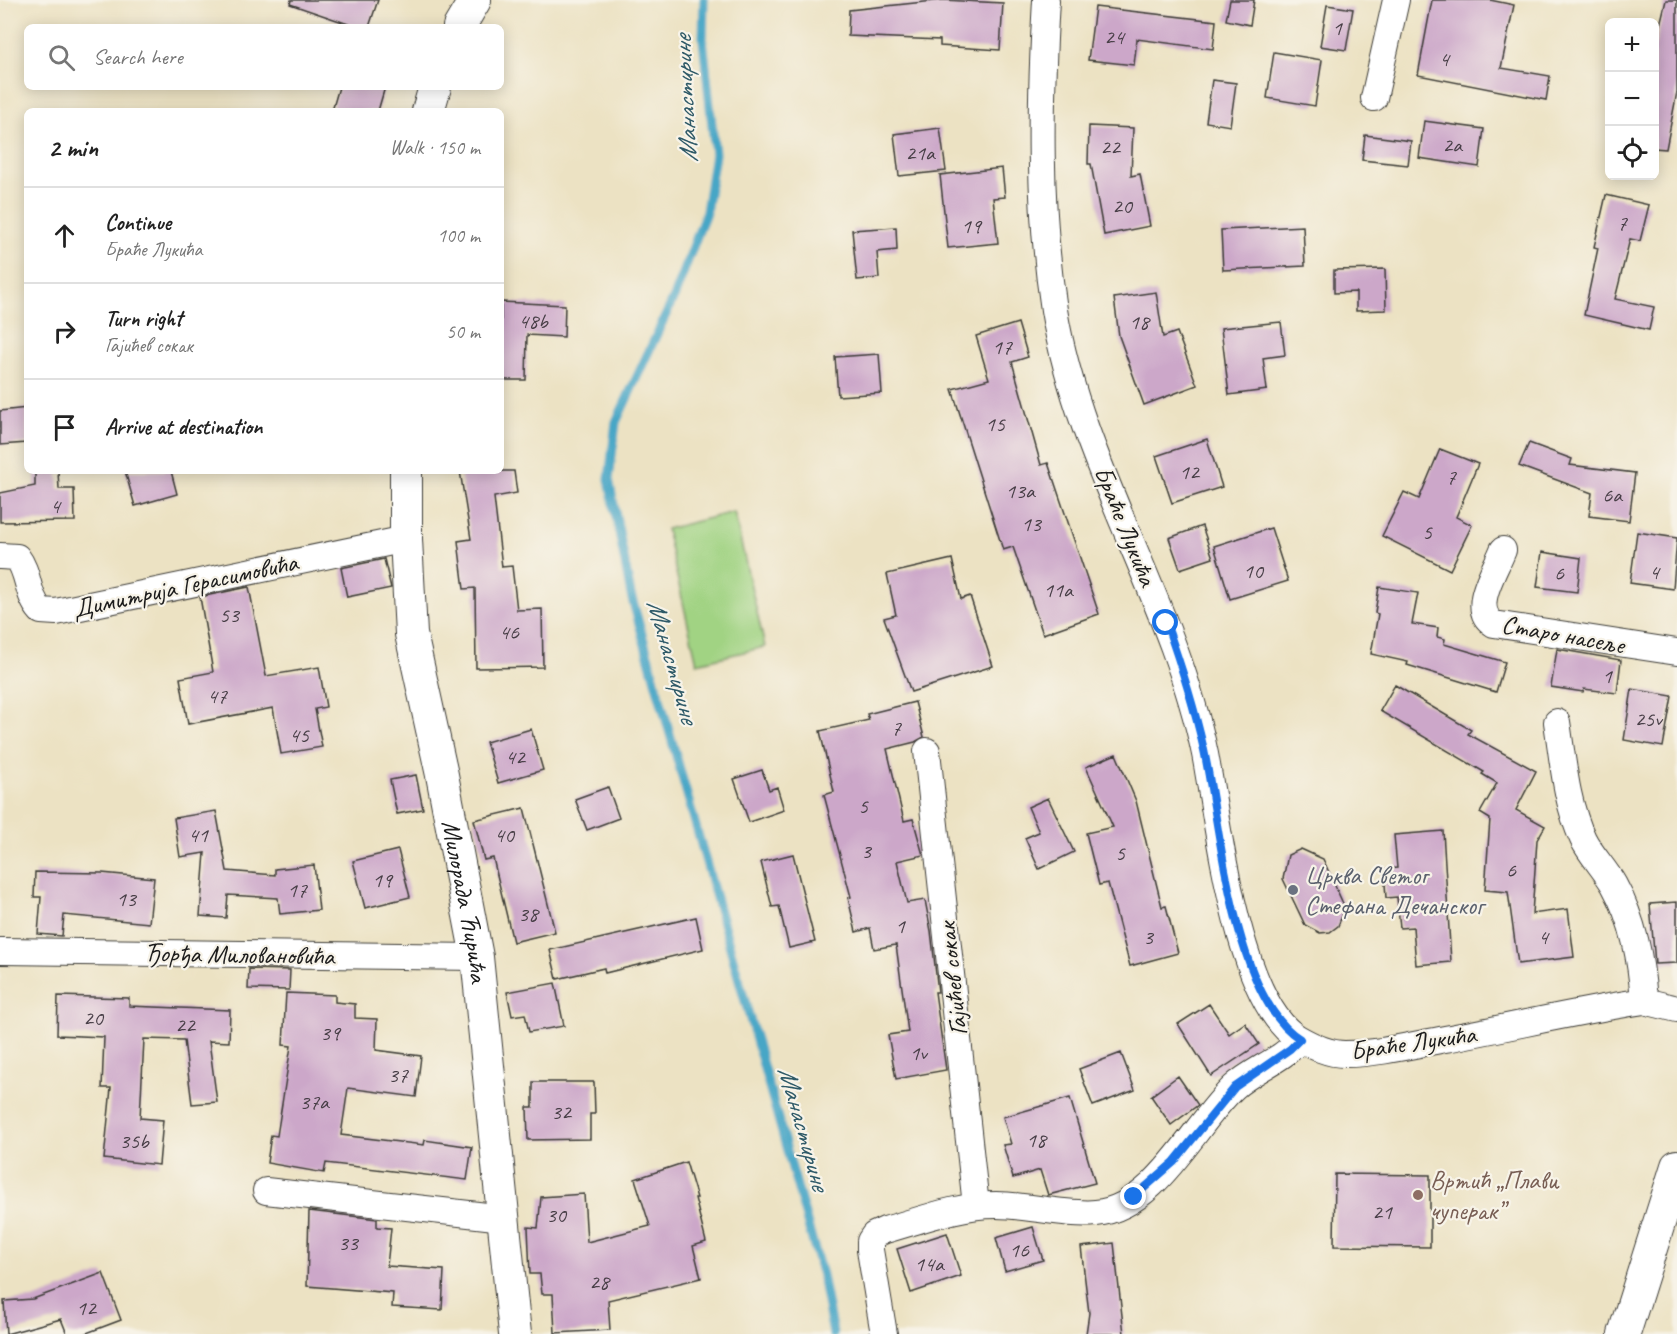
<!DOCTYPE html>
<html lang="en">
<head>
<meta charset="utf-8">
<style>
	:root { --surface:#fff; --page:#f6f6f6; --text:#222; --muted:#767676; --line:#e0e0e0 }
	body { margin:0; font-family:Caveat,sans-serif; background:var(--page); color:var(--text) }
	.controls { position:absolute; right:18px; top:18px; display:grid; overflow:hidden; border-radius:9px; box-shadow:0 3px 15px #0003 }
	.controls button { width:54px; height:54px; display:grid; place-items:center; padding:0; border:0; border-bottom:2px solid var(--line); background:var(--surface); color:var(--text); font:30px sans-serif }
	.stop { position:absolute; width:18px; height:18px; margin:-14px; border:4px solid #1a73e8; border-radius:50%; background:#fff }
	.stop.end { background:#1a73e8; border-color:#fff; box-shadow:0 2px 6px #0008 }
	.list { margin:0; padding:0; list-style:none }
	h2 { display:flex; justify-content:space-between; align-items:center; height:78px; margin:0; padding:0 24px; font-size:26px }
	h2 small { font-size:20px; font-weight:400; color:var(--muted) }
	.list li { display:grid; grid-template-columns:39px 1fr auto; gap:18px; align-items:center; box-sizing:border-box; height:96px; padding:0 24px; border-top:2px solid var(--line) }
	.list b { display:block; font-size:22px; white-space:nowrap }
	.list p { margin:0; font-size:20px; white-space:nowrap; color:var(--muted) }
	.list em { font-size:20px; font-style:normal; color:var(--muted) }
	.icon { flex:none; width:33px; height:33px; fill:none; stroke:currentColor; stroke-width:2; stroke-linecap:round; stroke-linejoin:round }
	.map { position:relative; flex:none; width:1677px; height:1334px; overflow:hidden }
	.search { position:absolute; background:var(--surface); box-shadow:0 3px 15px #0003; left:24px; top:24px; width:480px; height:66px; display:flex; align-items:center; gap:15px; box-sizing:border-box; padding:0 21px; border-radius:9px; color:var(--muted); font-size:22px }
	.panel { position:absolute; background:var(--surface); box-shadow:0 3px 15px #0003; left:24px; top:108px; width:480px; height:366px; border-radius:9px }
	.map>svg:first-child { display:block }
	.green { fill:#a1d383; stroke:#5e7850; stroke-width:1.5 }
	.lines { fill:none; stroke-linecap:round; stroke-linejoin:round }
	.stream { stroke:#47a6c6; stroke-width:9 }
	.building { fill:#cca7c9 }
	.minor-casing { stroke:#3b3a35; stroke-width:28 }
	.tertiary-casing { stroke:#3b3a35; stroke-width:34 }
	.minor { stroke:#fff; stroke-width:26 }
	.tertiary { stroke:#fff; stroke-width:32 }
	.route { stroke:#1a73e8; stroke-width:8 }
	.worship-dot { fill:#6b7280; stroke:#f7f3e8; stroke-width:2 }
	.education-dot { fill:#8d6e63; stroke:#f7f3e8; stroke-width:2 }
	.labels { text-anchor:middle; stroke-width:4.5; stroke-linejoin:round; paint-order:stroke }
	.number-label { font-size:22px; fill:#483f47 }
	.street-label { font-size:26px; fill:#1c1c1c; stroke:#f7f3e8 }
	.worship-label { font-size:26px; fill:#5b616d; stroke:#f7f3e8; text-anchor:start }
	.education-label { font-size:26px; fill:#785e54; stroke:#f7f3e8; text-anchor:start }
	.water-label { font-size:27px; font-style:italic; fill:#2f5a68; stroke:#f7f3e8 }
</style>
</head>
<body>
<div class="map">
<svg width="1677" height="1334" viewBox="0 0 1677 1334">
	<rect width="100%" height="100%" fill="#f7f3e8"/>
	<filter id="ink" filterUnits="userSpaceOnUse"><feTurbulence type="fractalNoise" baseFrequency=".0167" numOctaves="2"/><feDisplacementMap in="SourceGraphic" scale="12" xChannelSelector="R" yChannelSelector="G"/><feConvolveMatrix kernelMatrix="1 2 1 2 8 2 1 2 1" color-interpolation-filters="sRGB"/></filter>
	<filter id="wash" filterUnits="userSpaceOnUse"><feTurbulence type="fractalNoise" baseFrequency=".008" numOctaves="4" result="noise"/><feDisplacementMap in="SourceGraphic" scale="24" xChannelSelector="R" yChannelSelector="G"/><feGaussianBlur stdDeviation="1.35" result="paint"/><feColorMatrix in="noise" values="0 0 0 0 0 0 0 0 0 0 0 0 0 0 0 0 0 1.4 0 .05"/><feComposite in="paint" operator="in"/></filter>
	<g filter="url(#wash)">
		<rect width="100%" height="100%" fill="#ece2c3"/>
		<path class="green" d="M 734,512 L 765,647 L 697,663 L 666,529 Z"/>
		<g class="lines">
			<path class="stream" d="M 704,0 L 703,39 L 715,154 L 706,212 L 675,295 L 616,422 L 609,479 L 631,595 L 822,1275 L 833,1334"/>
		</g>
		<g id="blocks">
			<path class="building" d="M 291,0 L 378,0 L 369,27 L 357,27 L 290,4 Z
				M 943,0 L 1003,3 L 1000,50 L 940,46 L 940,40 L 848,36 L 849,10 Z
				M 1230,0 L 1254,0 L 1250,25 L 1226,20 Z
				M 1432,0 L 1490,0 L 1514,5 L 1501,68 L 1550,76 L 1546,100 L 1418,75 Z
				M 1666,0 L 1677,0 L 1677,92 L 1666,149 L 1654,148 L 1654,50 Z
				M 1327,5 L 1353,9 L 1346,50 L 1320,46 Z
				M 1095,7 L 1216,21 L 1213,49 L 1137,39 L 1134,65 L 1088,60 Z
				M 1274,52 L 1322,60 L 1315,106 L 1267,98 Z
				M 1212,80 L 1236,83 L 1230,126 L 1206,122 Z
				M 339,87 L 385,87 L 378,111 L 332,111 Z
				M 1424,121 L 1484,129 L 1479,167 L 1419,158 Z
				M 1089,126 L 1133,128 L 1131,176 L 1140,174 L 1150,226 L 1104,235 L 1091,164 L 1088,164 Z
				M 940,128 L 946,171 L 899,176 L 894,134 Z
				M 1365,135 L 1411,141 L 1408,165 L 1362,160 Z
				M 1002,168 L 1005,197 L 993,198 L 998,243 L 948,248 L 940,175 Z
				M 1606,195 L 1649,205 L 1640,241 L 1630,239 L 1615,299 L 1654,307 L 1649,330 L 1584,315 L 1598,248 L 1594,247 Z
				M 1303,226 L 1305,266 L 1223,270 L 1221,230 Z
				M 896,227 L 897,250 L 877,252 L 879,278 L 857,280 L 852,230 Z
				M 1385,269 L 1386,310 L 1356,311 L 1356,292 L 1334,293 L 1334,270 Z
				M 1156,292 L 1163,337 L 1177,332 L 1197,385 L 1144,405 L 1119,336 L 1114,298 Z
				M 501,302 L 565,305 L 564,337 L 527,335 L 526,380 L 501,380 Z
				M 1281,322 L 1285,355 L 1263,358 L 1267,390 L 1229,395 L 1221,328 Z
				M 1018,323 L 1028,357 L 1012,362 L 1023,401 L 1041,465 L 1048,463 L 1099,614 L 1043,634 L 1013,547 L 1003,550 L 952,389 L 989,379 L 976,336 Z
				M 879,354 L 882,393 L 838,396 L 835,357 Z
				M 27,408 L 27,443 L 0,445 L 0,411 Z
				M 1207,439 L 1222,487 L 1172,503 L 1156,456 Z
				M 1529,443 L 1572,459 L 1570,465 L 1635,473 L 1629,521 L 1589,516 L 1592,493 L 1519,466 Z
				M 1440,449 L 1478,464 L 1456,517 L 1472,525 L 1450,570 L 1382,536 L 1404,492 L 1419,499 Z
				M 35,471 L 58,471 L 59,489 L 74,489 L 75,521 L 0,522 L 0,493 L 35,486 Z
				M 125,471 L 171,471 L 177,494 L 135,506 Z
				M 460,471 L 514,471 L 517,493 L 494,497 L 502,567 L 512,566 L 517,610 L 542,609 L 543,667 L 476,668 L 475,588 L 464,589 L 458,541 L 471,539 Z
				M 1202,526 L 1213,558 L 1180,569 L 1169,538 Z
				M 1271,528 L 1288,581 L 1230,599 L 1214,546 Z
				M 1637,532 L 1677,538 L 1673,589 L 1630,583 Z
				M 1542,552 L 1581,558 L 1577,592 L 1537,587 Z
				M 384,559 L 391,588 L 347,597 L 341,568 Z
				M 952,559 L 961,599 L 970,596 L 993,666 L 911,692 L 884,618 L 896,615 L 887,574 Z
				M 249,587 L 266,676 L 319,667 L 326,707 L 315,709 L 322,747 L 281,754 L 273,708 L 188,724 L 180,678 L 213,672 L 200,597 Z
				M 1379,587 L 1418,593 L 1412,624 L 1438,628 L 1437,637 L 1445,639 L 1444,644 L 1505,662 L 1496,692 L 1407,665 L 1408,662 L 1371,654 L 1378,614 L 1375,613 Z
				M 1557,649 L 1621,660 L 1617,693 L 1584,689 L 1583,692 L 1551,687 Z
				M 1395,685 L 1471,730 L 1468,734 L 1536,771 L 1516,810 L 1545,826 L 1537,840 L 1532,914 L 1568,909 L 1574,957 L 1518,964 L 1508,892 L 1485,890 L 1490,819 L 1480,813 L 1497,783 L 1482,774 L 1484,772 L 1380,711 Z
				M 1632,689 L 1672,696 L 1663,747 L 1624,740 Z
				M 915,702 L 924,737 L 915,742 L 887,749 L 904,821 L 913,819 L 923,855 L 897,861 L 907,903 L 925,900 L 931,931 L 938,992 L 935,992 L 946,1070 L 896,1079 L 888,1035 L 908,1032 L 896,945 L 874,949 L 870,928 L 856,932 L 848,898 L 851,897 L 824,795 L 834,792 L 820,731 L 869,720 L 867,714 Z
				M 531,729 L 543,770 L 498,783 L 486,742 Z
				M 1116,754 L 1136,801 L 1162,907 L 1166,906 L 1178,953 L 1130,966 L 1108,883 L 1099,885 L 1086,833 L 1113,827 L 1086,767 Z
				M 762,770 L 769,790 L 777,787 L 784,810 L 749,822 L 734,779 Z
				M 416,775 L 423,809 L 397,814 L 390,780 Z
				M 608,787 L 619,818 L 587,830 L 575,799 Z
				M 1048,798 L 1074,852 L 1039,869 L 1025,838 L 1039,832 L 1028,807 Z
				M 524,808 L 555,932 L 513,942 L 493,858 L 484,860 L 474,820 Z
				M 216,811 L 227,871 L 275,875 L 275,869 L 314,865 L 319,910 L 280,914 L 278,898 L 228,895 L 226,918 L 200,916 L 205,853 L 180,857 L 174,818 Z
				M 1443,831 L 1451,962 L 1416,965 L 1413,927 L 1400,928 L 1397,897 L 1386,898 L 1384,869 L 1397,868 L 1394,835 Z
				M 1301,849 L 1323,859 L 1345,908 L 1338,926 L 1330,932 L 1320,933 L 1305,925 L 1283,879 L 1288,855 Z
				M 398,850 L 410,897 L 365,908 L 353,861 Z
				M 793,854 L 815,942 L 789,948 L 779,906 L 772,907 L 761,862 Z
				M 35,872 L 102,873 L 154,878 L 149,923 L 64,915 L 62,936 L 38,934 L 41,897 L 34,897 Z
				M 1677,902 L 1677,963 L 1655,964 L 1650,904 Z
				M 696,917 L 703,949 L 605,973 L 604,968 L 557,979 L 550,950 Z
				M 249,969 L 290,970 L 289,990 L 248,989 Z
				M 555,983 L 564,1026 L 529,1032 L 525,1014 L 512,1016 L 507,992 Z
				M 286,993 L 335,995 L 335,1002 L 355,1004 L 355,1018 L 377,1019 L 376,1050 L 421,1056 L 416,1097 L 348,1088 L 341,1135 L 424,1145 L 425,1140 L 472,1147 L 467,1180 L 326,1163 L 324,1173 L 267,1163 L 271,1135 L 277,1136 L 291,1046 L 283,1045 Z
				M 58,996 L 129,998 L 129,1006 L 230,1010 L 229,1042 L 209,1041 L 217,1102 L 192,1104 L 184,1040 L 144,1039 L 140,1118 L 163,1120 L 159,1165 L 104,1159 L 111,1088 L 102,1088 L 104,1037 L 57,1035 Z
				M 1209,1004 L 1229,1034 L 1245,1023 L 1259,1044 L 1211,1076 L 1178,1024 Z
				M 1121,1053 L 1135,1090 L 1093,1106 L 1079,1069 Z
				M 1178,1076 L 1198,1105 L 1171,1125 L 1151,1096 Z
				M 533,1082 L 594,1082 L 595,1114 L 590,1114 L 590,1139 L 528,1140 L 527,1107 L 533,1107 Z
				M 1070,1098 L 1095,1183 L 1048,1195 L 1040,1170 L 1013,1178 L 1003,1145 L 1011,1144 L 1003,1117 Z
				M 686,1162 L 697,1198 L 695,1198 L 706,1242 L 693,1246 L 701,1278 L 608,1300 L 610,1330 L 555,1333 L 553,1294 L 542,1294 L 540,1274 L 530,1274 L 528,1227 L 538,1228 L 541,1197 L 584,1194 L 587,1242 L 650,1226 L 635,1179 Z
				M 1335,1174 L 1430,1175 L 1430,1247 L 1334,1246 Z
				M 309,1211 L 377,1219 L 377,1227 L 391,1228 L 387,1266 L 444,1270 L 442,1310 L 392,1307 L 393,1293 L 307,1286 Z
				M 1033,1227 L 1043,1260 L 1005,1271 L 996,1238 Z
				M 947,1233 L 961,1276 L 911,1293 L 897,1249 Z
				M 1114,1243 L 1124,1334 L 1086,1334 L 1089,1313 L 1081,1247 Z
				M 103,1273 L 121,1320 L 84,1334 L 67,1334 L 61,1319 L 6,1334 L 4,1301 L 33,1299 Z"/>
		</g>
	</g>
	<g filter="url(#ink)">
		<use href="#blocks" fill-opacity="0" stroke="#3b3a35" stroke-width="1.5"/>
		<g class="lines">
			<defs>
				<path id="minor" d="M 1046,0 C 1040,105 1038,206 1054,310 C 1080,466 1173,600 1205,754 C 1218,821 1237,1002 1298,1038 C 1312,1046 1328,1054 1345,1054 C 1377,1054 1413,1045 1445,1039 C 1511,1027 1577,1011 1644,1001 L 1677,1009
					M 1374,98 L 1396,0
					M 1503,550 C 1495,571 1469,609 1494,624 L 1677,652
					M 0,556 L 17,557 C 30,574 26,594 41,611 L 56,612 L 406,539
					M 1557,722 C 1563,761 1566,803 1583,839 C 1591,855 1605,869 1614,885 C 1634,921 1641,960 1644,1001
					M 927,751 L 976,1206
					M 0,951 L 477,957
					M 266,1191 L 504,1218
					M 884,1334 L 870,1250 L 870,1241 L 874,1235 L 885,1230 C 921,1220 959,1205 996,1205 C 1026,1205 1068,1216 1096,1213 C 1157,1207 1194,1124 1234,1087 C 1254,1069 1283,1060 1300,1039"/>
				<g id="tertiary">
					<path d="M 459,27 L 475,0"/>
					<path d="M 428,111 L 435,87"/>
					<path id="s1" d="M 406,471 L 406,539 L 411,634 L 442,775 L 477,957 L 515,1334"/>
					<path d="M 1624,1334 L 1677,1166"/>
				</g>
			</defs>
			<use href="#minor" class="minor-casing"/>
			<use href="#tertiary" class="tertiary-casing"/>
			<use href="#minor" class="minor"/>
			<use href="#tertiary" class="tertiary"/>
		</g>
	</g>
	<g class="lines" filter="url(#ink)">
		<path class="route" d="M 1134,1197 L 1174,1162 L 1235,1087 L 1290,1049 L 1300,1039 C 1233,997 1220,824 1204,750 C 1194,706 1181,665 1166,623"/>
	</g>
	<circle class="worship-dot" cx="1293" cy="890" r="6"/>
	<circle class="education-dot" cx="1418" cy="1195" r="6"/>
	<g class="labels">
		<g class="number-label">
			<text x="1337" y="35">1</text>
			<text x="1114" y="44">24</text>
			<text x="1444" y="66">4</text>
			<text x="1452" y="152">2a</text>
			<text x="1110" y="154">22</text>
			<text x="920" y="160">21a</text>
			<text x="1122" y="213">20</text>
			<text x="1622" y="230">7</text>
			<text x="971" y="233">19</text>
			<text x="533" y="328">48b</text>
			<text x="1139" y="329">18</text>
			<text x="1002" y="354">17</text>
			<text x="995" y="431">15</text>
			<text x="1189" y="479">12</text>
			<text x="1451" y="484">7</text>
			<text x="1020" y="498">13a</text>
			<text x="1612" y="502">6a</text>
			<text x="55" y="513">4</text>
			<text x="1031" y="531">13</text>
			<text x="1427" y="539">5</text>
			<text x="1253" y="578">10</text>
			<text x="1654" y="579">4</text>
			<text x="1559" y="580">6</text>
			<text x="1058" y="597">11a</text>
			<text x="229" y="622">53</text>
			<text x="509" y="639">46</text>
			<text x="1607" y="683">1</text>
			<text x="217" y="703">47</text>
			<text x="1648" y="726">25v</text>
			<text x="896" y="735">7</text>
			<text x="299" y="742">45</text>
			<text x="515" y="764">42</text>
			<text x="863" y="813">5</text>
			<text x="198" y="842">41</text>
			<text x="504" y="842">40</text>
			<text x="866" y="858">3</text>
			<text x="1120" y="860">5</text>
			<text x="1511" y="877">6</text>
			<text x="382" y="887">19</text>
			<text x="297" y="897">17</text>
			<text x="126" y="906">13</text>
			<text x="528" y="921">38</text>
			<text x="900" y="933">1</text>
			<text x="1148" y="944">3</text>
			<text x="1543" y="944">4</text>
			<text x="93" y="1025">20</text>
			<text x="185" y="1032">22</text>
			<text x="330" y="1040">39</text>
			<text x="918" y="1060">1v</text>
			<text x="398" y="1082">37</text>
			<text x="314" y="1109">37a</text>
			<text x="561" y="1119">32</text>
			<text x="1036" y="1147">18</text>
			<text x="134" y="1148">35b</text>
			<text x="1382" y="1219">21</text>
			<text x="556" y="1222">30</text>
			<text x="348" y="1250">33</text>
			<text x="1019" y="1257">16</text>
			<text x="929" y="1271">14a</text>
			<text x="599" y="1289">28</text>
			<text x="86" y="1315">12</text>
		</g>
		<g class="street-label">
			<text transform="translate(1126 526) rotate(68)" y="9">Браће Лукића</text>
			<text transform="translate(185 585) rotate(-12)" y="9">Димитрија Герасимовића</text>
			<text transform="translate(1563 634) rotate(10)" y="9">Старо насеље</text>
			<text dy="9" stroke="none"><textPath href="#s1" startOffset="436">Милорада Ћирића</textPath></text>
			<text transform="translate(239 954) rotate(1)" y="9">Ђорђа Миловановића</text>
			<text transform="translate(952 979) rotate(-96)" y="9">Гајићев сокак</text>
			<text transform="translate(1413 1042) rotate(-8)" y="9">Браће Лукића</text>
		</g>
		<g class="worship-label">
			<text x="1305" y="884">Црква Светог<tspan x="1305" dy="30">Стефана Дечанског</tspan></text>
		</g>
		<g class="education-label">
			<text x="1430" y="1189">Вртић „Плави<tspan x="1430" dy="30">чуперак”</tspan></text>
		</g>
		<g class="water-label">
			<text transform="translate(685 99) rotate(-93)" y="9">Манастирине</text>
			<text transform="translate(673 661) rotate(74)" y="9">Манастирине</text>
			<text transform="translate(804 1128) rotate(74)" y="9">Манастирине</text>
		</g>
	</g>
</svg>
<div class="controls">
<button>+</button>
<button>−</button>
<button><svg class="icon" aria-label="locate" viewBox="0 0 24 24"><circle cx="12" cy="12" r="6"/><path d="M12 2v4M12 18v4M2 12h4M18 12h4"/></svg></button>
</div>
<div class="stop" style="left:1166px;top:623px"></div>
<div class="stop end" style="left:1134px;top:1197px"></div>
<div class="search"><svg class="icon" aria-label="search" viewBox="0 0 24 24"><circle cx="10" cy="10" r="6"/><path d="M15 15l6 6"/></svg>Search here</div>
<section class="panel">
<h2>2 min<small>Walk · 150 m</small></h2>
<ul class="list">
<li><svg class="icon" aria-label="ahead" viewBox="0 0 24 24"><path d="M12 20V5M6 11l6-6 6 6"/></svg><div><b>Continue</b><p>Браће Лукића</p></div><em>100 m</em></li>
<li><svg class="icon" aria-label="right" viewBox="0 0 24 24"><path d="M7 20v-9h11M14 6l5 5-5 5"/></svg><div><b>Turn right</b><p>Гајићев сокак</p></div><em>50 m</em></li>
<li><svg class="icon" aria-label="arrive" viewBox="0 0 24 24"><path d="M6 21V4h12l-3 4 3 4H6"/></svg><div><b>Arrive at destination</b></div></li>
</ul>
</section>
</div>
</body>
</html>
